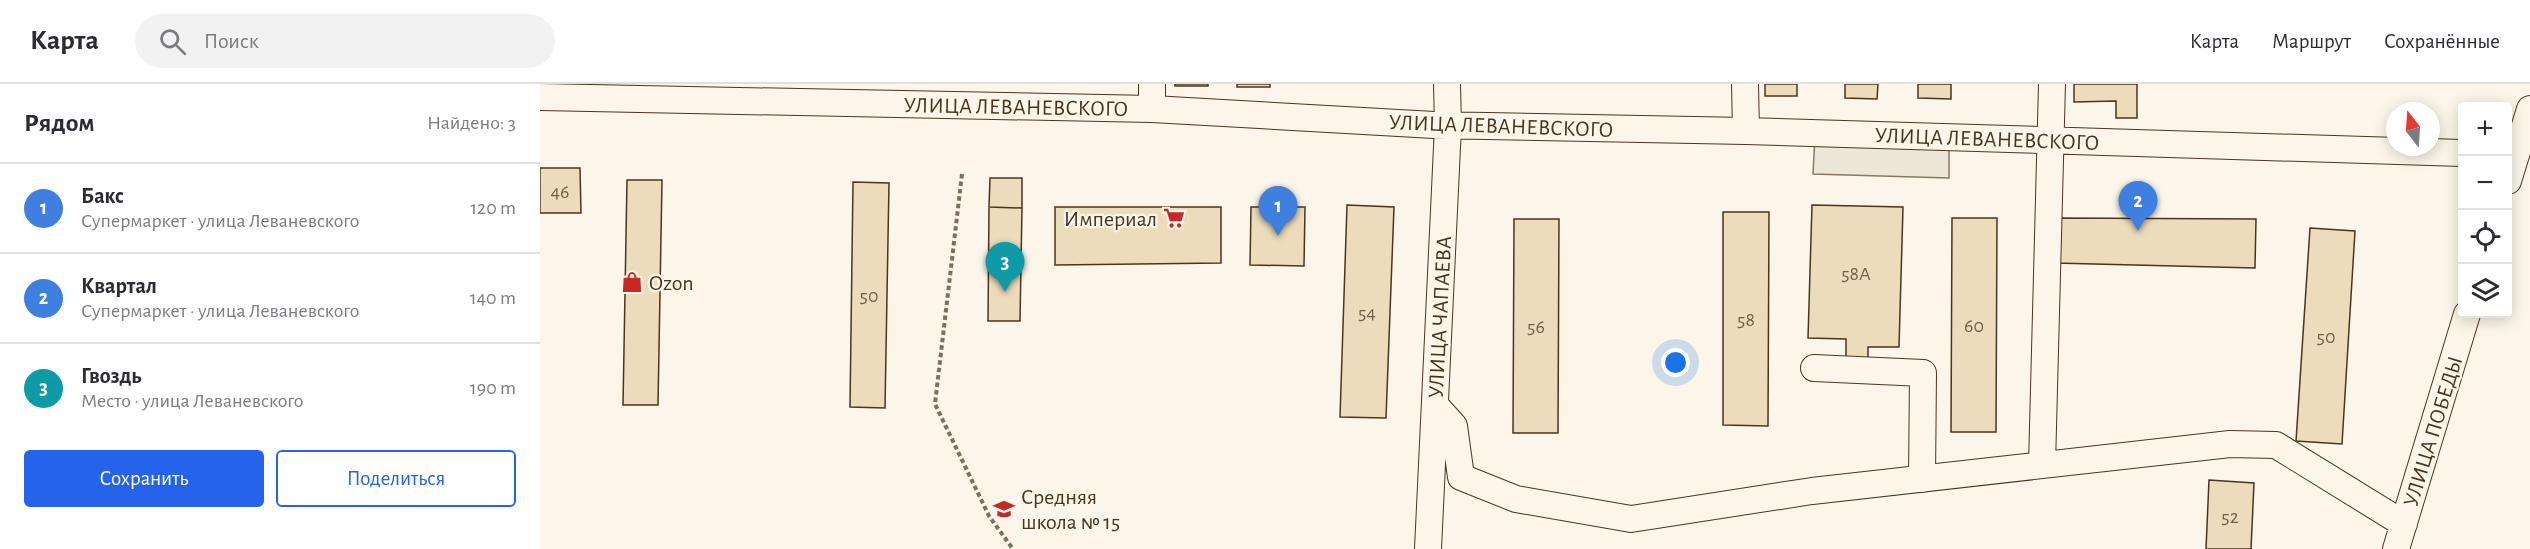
<!DOCTYPE html>
<html lang="ru">
<head>
<meta charset="utf-8">
<style>
	:root { --surface:#fff; --page:#f2f2f3; --text:#2b2b33; --muted:#7c7c81; --line:#e1e1e2; --accent:#2563eb }
	body { margin:0; font-family:"Alegreya Sans",sans-serif; background:var(--page); color:var(--text) }
	.controls { position:absolute; right:18px; top:18px; display:grid; overflow:hidden; border-radius:6px; box-shadow:0 3px 15px #0003 }
	.controls button { width:54px; height:54px; display:grid; place-items:center; padding:0; border:0; border-bottom:2px solid var(--line); background:var(--surface); color:var(--text); font:30px sans-serif }
	.compass { position:absolute; left:1846px; top:18px; width:54px; height:54px; border-radius:50%; background:var(--surface); box-shadow:0 3px 15px #0003; rotate:343deg }
	.you { position:absolute; left:1136px; top:279px; width:21px; height:21px; margin:-15px; border:4px solid #fff; border-radius:50%; background:#1a73e8; box-shadow:0 0 0 9px #1a73e833 }
	.badge { display:grid; place-items:center; width:39px; height:39px; border-radius:50%; background:var(--accent); color:#fff; font-size:20px; font-weight:700 }
	.pin { position:absolute; translate:-50% -50px; filter:drop-shadow(0 2px 3px #0008) }
	.pin::after { content:''; position:absolute; top:32px; width:21px; height:18px; background:inherit; clip-path:polygon(0 0,100% 0,50% 100%) }
	.list { margin:0; padding:0; list-style:none }
	h2 { display:flex; justify-content:space-between; align-items:center; height:78px; margin:0; padding:0 24px; font-size:26px }
	h2 small { font-size:20px; font-weight:400; color:var(--muted) }
	.list li { display:grid; grid-template-columns:39px 1fr auto; gap:18px; align-items:center; box-sizing:border-box; height:90px; padding:0 24px; border-top:2px solid var(--line) }
	.list b { display:block; font-size:22px; white-space:nowrap }
	.list p { margin:0; font-size:20px; white-space:nowrap; color:var(--muted) }
	.list em { font-size:20px; font-style:normal; color:var(--muted) }
	.actions { display:flex; gap:12px; padding:18px 24px }
	.actions a { flex:1; padding:14px 0; border:2px solid var(--accent); border-radius:6px; text-align:center; font-size:21px; color:var(--accent) }
	.actions .main { background:var(--accent); color:#fff }
	.icon { flex:none; width:33px; height:33px; fill:none; stroke:currentColor; stroke-width:2; stroke-linecap:round; stroke-linejoin:round }
	.map { position:relative; flex:none; width:1990px; height:465px; overflow:hidden }
	header { display:flex; align-items:center; gap:36px; box-sizing:border-box; height:84px; padding:0 30px; background:var(--surface); border-bottom:2px solid var(--line) }
	header strong { font-size:28px }
	nav { display:flex; gap:33px; margin-inline-start:auto; font-size:21px }
	.search { width:420px; height:54px; background:var(--page); display:flex; align-items:center; gap:15px; box-sizing:border-box; padding:0 21px; border-radius:33px; color:var(--muted); font-size:22px }
	main { display:flex }
	aside { flex:1; background:var(--surface) }
	.map>svg:first-child { display:block }
	.parking { fill:#ede7d9; stroke:#887966; stroke-width:1.5 }
	.building { fill:#ecdcbc; stroke:#4a3520; stroke-width:1.5 }
	.lines { fill:none; stroke-linecap:round; stroke-linejoin:round }
	.minor-casing { stroke:#4a3520; stroke-width:28 }
	.path { stroke:#7f6f5c; stroke-width:4; stroke-dasharray:4.5 3; stroke-linecap:butt }
	.minor { stroke:#fbf6e9; stroke-width:26 }
	.labels { text-anchor:middle; stroke-width:4.5; stroke-linejoin:round; paint-order:stroke }
	.number-label { font-size:20px; fill:#725f47 }
	.street-label { font-size:22px; fill:#4a3520; stroke:#fbf6e9 }
	.poi-label { font-size:22px; fill:#4a3520; stroke:#fbf6e9; text-anchor:start }
</style>
</head>
<body>
<header>
<strong>Карта</strong>
<div class="search"><svg class="icon" aria-label="search" viewBox="0 0 24 24"><circle cx="10" cy="10" r="6"/><path d="M15 15l6 6"/></svg>Поиск</div>
<nav><a>Карта</a><a>Маршрут</a><a>Сохранённые</a></nav>
</header>
<main>
<aside>
<h2>Рядом<small>Найдено: 3</small></h2>
<ul class="list">
<li><span class="badge" style="background:#3f7fe0">1</span><div><b>Бакс</b><p>Супермаркет · улица Леваневского</p></div><em>120 m</em></li>
<li><span class="badge" style="background:#3f7fe0">2</span><div><b>Квартал</b><p>Супермаркет · улица Леваневского</p></div><em>140 m</em></li>
<li><span class="badge" style="background:#0f9aa8">3</span><div><b>Гвоздь</b><p>Место · улица Леваневского</p></div><em>190 m</em></li>
</ul>
<div class="actions"><a class="main">Сохранить</a><a>Поделиться</a></div>
</aside>
<div class="map">
<svg width="1990" height="465" viewBox="0 0 1990 465">
	<rect width="100%" height="100%" fill="#fbf6e9"/>
	<path class="parking" d="M 1275,52 L 1409,53 L 1409,94 L 1273,90 Z"/>
	<path class="building" d="M 635,0 L 668,0 L 668,2 L 635,2 Z
		M 697,0 L 730,0 L 730,3 L 697,3 Z
		M 1225,0 L 1257,0 L 1257,12 L 1225,12 Z
		M 1305,0 L 1338,0 L 1337,15 L 1305,14 Z
		M 1378,0 L 1411,0 L 1411,15 L 1378,14 Z
		M 1534,0 L 1597,0 L 1597,34 L 1576,34 L 1576,17 L 1534,18 Z
		M 0,84 L 40,84 L 41,129 L 0,129 Z
		M 450,94 L 482,94 L 482,124 L 449,123 Z
		M 87,96 L 122,96 L 118,321 L 83,321 Z
		M 313,98 L 349,99 L 345,324 L 310,323 Z
		M 807,121 L 854,123 L 846,334 L 800,333 Z
		M 1272,121 L 1363,123 L 1359,263 L 1328,263 L 1328,279 L 1306,278 L 1306,255 L 1268,254 Z
		M 449,123 L 482,124 L 480,237 L 448,237 Z
		M 515,123 L 681,123 L 681,179 L 515,181 Z
		M 711,123 L 765,123 L 764,182 L 710,181 Z
		M 1183,128 L 1229,128 L 1228,342 L 1183,341 Z
		M 1412,134 L 1457,134 L 1456,348 L 1411,348 Z
		M 1516,134 L 1716,135 L 1715,184 L 1514,179 Z
		M 974,135 L 1019,135 L 1018,349 L 973,349 Z
		M 1770,144 L 1815,147 L 1802,360 L 1756,357 Z
		M 1669,396 L 1714,399 L 1711,465 L 1666,465 Z"/>
	<g class="lines">
		<defs>
			<path id="minor" d="M 612,0 L 612,25
				M 1205,0 L 1206,47
				M 0,13 L 612,25 L 894,41 L 1206,47 L 1922,69
				M 1968,97 L 1990,25
				M 1274,284 L 1383,289 L 1382,395
				M 895,321 L 914,342 L 921,393 L 976,415 L 1091,435 L 1272,407 L 1690,360 L 1736,361 L 1864,440
				M 1502,381 L 1512,0
				M 888,465 L 908,42 L 907,0
				M 1856,465 L 1927,230"/>
		</defs>
		<use href="#minor" class="minor-casing"/>
		<path class="path" d="M 422,90 L 395,320 L 449,432 L 473,465"/>
		<use href="#minor" class="minor"/>
	</g>
	<defs>
		<symbol id="supermarket-bare" viewBox="-9 -9 18 18"><path d="M-6-5.5h2.5l.6 2H6L4.5 2H-2.5L-4.4-4H-6ZM-1.5 3.2a1.3 1.3 0 1 0 .1 0ZM3 3.2a1.3 1.3 0 1 0 .1 0Z" fill="#c62828" stroke="#fbf6e9" stroke-width="2.5" paint-order="stroke"/></symbol>
		<symbol id="shop-bare" viewBox="-9 -9 18 18"><path d="M-5-2.5h2.3a2.7 3.5 0 0 1 5.4 0H5L5.5 6h-11ZM-1.5-2.5h3a1.5 2.3 0 0 0-3 0Z" fill="#c62828" stroke="#fbf6e9" stroke-width="2.5" paint-order="stroke"/></symbol>
		<symbol id="school-bare" viewBox="-9 -9 18 18"><path d="M0-5L7-2L0 1L-7-2ZM-4 1L0 2.5L4 1V4Q0 6-4 4Z" fill="#c62828" stroke="#fbf6e9" stroke-width="2.5" paint-order="stroke"/></symbol>
	</defs>
	<g fill-rule="evenodd">
		<use href="#supermarket-bare" x="619" y="119" width="30" height="30"/>
		<use href="#shop-bare" x="77" y="183" width="30" height="30"/>
		<use href="#school-bare" x="449" y="410" width="30" height="30"/>
	</g>
	<g class="labels">
		<g class="number-label">
			<text x="20" y="114">46</text>
			<text x="1316" y="196">58А</text>
			<text x="329" y="218">50</text>
			<text x="827" y="235">54</text>
			<text x="1206" y="242">58</text>
			<text x="1434" y="248">60</text>
			<text x="996" y="249">56</text>
			<text x="1786" y="259">50</text>
			<text x="1690" y="439">52</text>
		</g>
		<g class="street-label">
			<text transform="translate(476 22) rotate(1)" y="8">УЛИЦА ЛЕВАНЕВСКОГО</text>
			<text transform="translate(961 41) rotate(2)" y="8">УЛИЦА ЛЕВАНЕВСКОГО</text>
			<text transform="translate(1447 54) rotate(2)" y="8">УЛИЦА ЛЕВАНЕВСКОГО</text>
			<text transform="translate(899 233) rotate(-87)" y="8">УЛИЦА ЧАПАЕВА</text>
			<text transform="translate(1892 347) rotate(-73)" y="8">УЛИЦА ПОБЕДЫ</text>
		</g>
		<g class="poi-label">
			<text x="617" y="142" text-anchor="end">Империал</text>
			<text x="109" y="206">Ozon</text>
			<text x="481" y="420">Средняя<tspan x="481" dy="25">школа № 15</tspan></text>
		</g>
	</g>
</svg>
<div class="controls">
<button>+</button>
<button>−</button>
<button><svg class="icon" aria-label="locate" viewBox="0 0 24 24"><circle cx="12" cy="12" r="6"/><path d="M12 2v4M12 18v4M2 12h4M18 12h4"/></svg></button>
<button><svg class="icon" aria-label="layers" viewBox="0 0 24 24"><path d="M12 4l9 5-9 5-9-5zM3 14l9 5 9-5"/></svg></button>
</div>
<svg class="compass" viewBox="-18 -18 36 36"><path d="M0-13l5 13h-10z" fill="#e53935"/><path d="M0 13l5-13h-10z" fill="#7c7c81"/></svg>
<div class="you"></div>
<div class="pin badge" style="left:738px;top:152px;background:#3f7fe0">1</div>
<div class="pin badge" style="left:1598px;top:147px;background:#3f7fe0">2</div>
<div class="pin badge" style="left:465px;top:208px;background:#0f9aa8">3</div>
</div>
</main>
</body>
</html>
